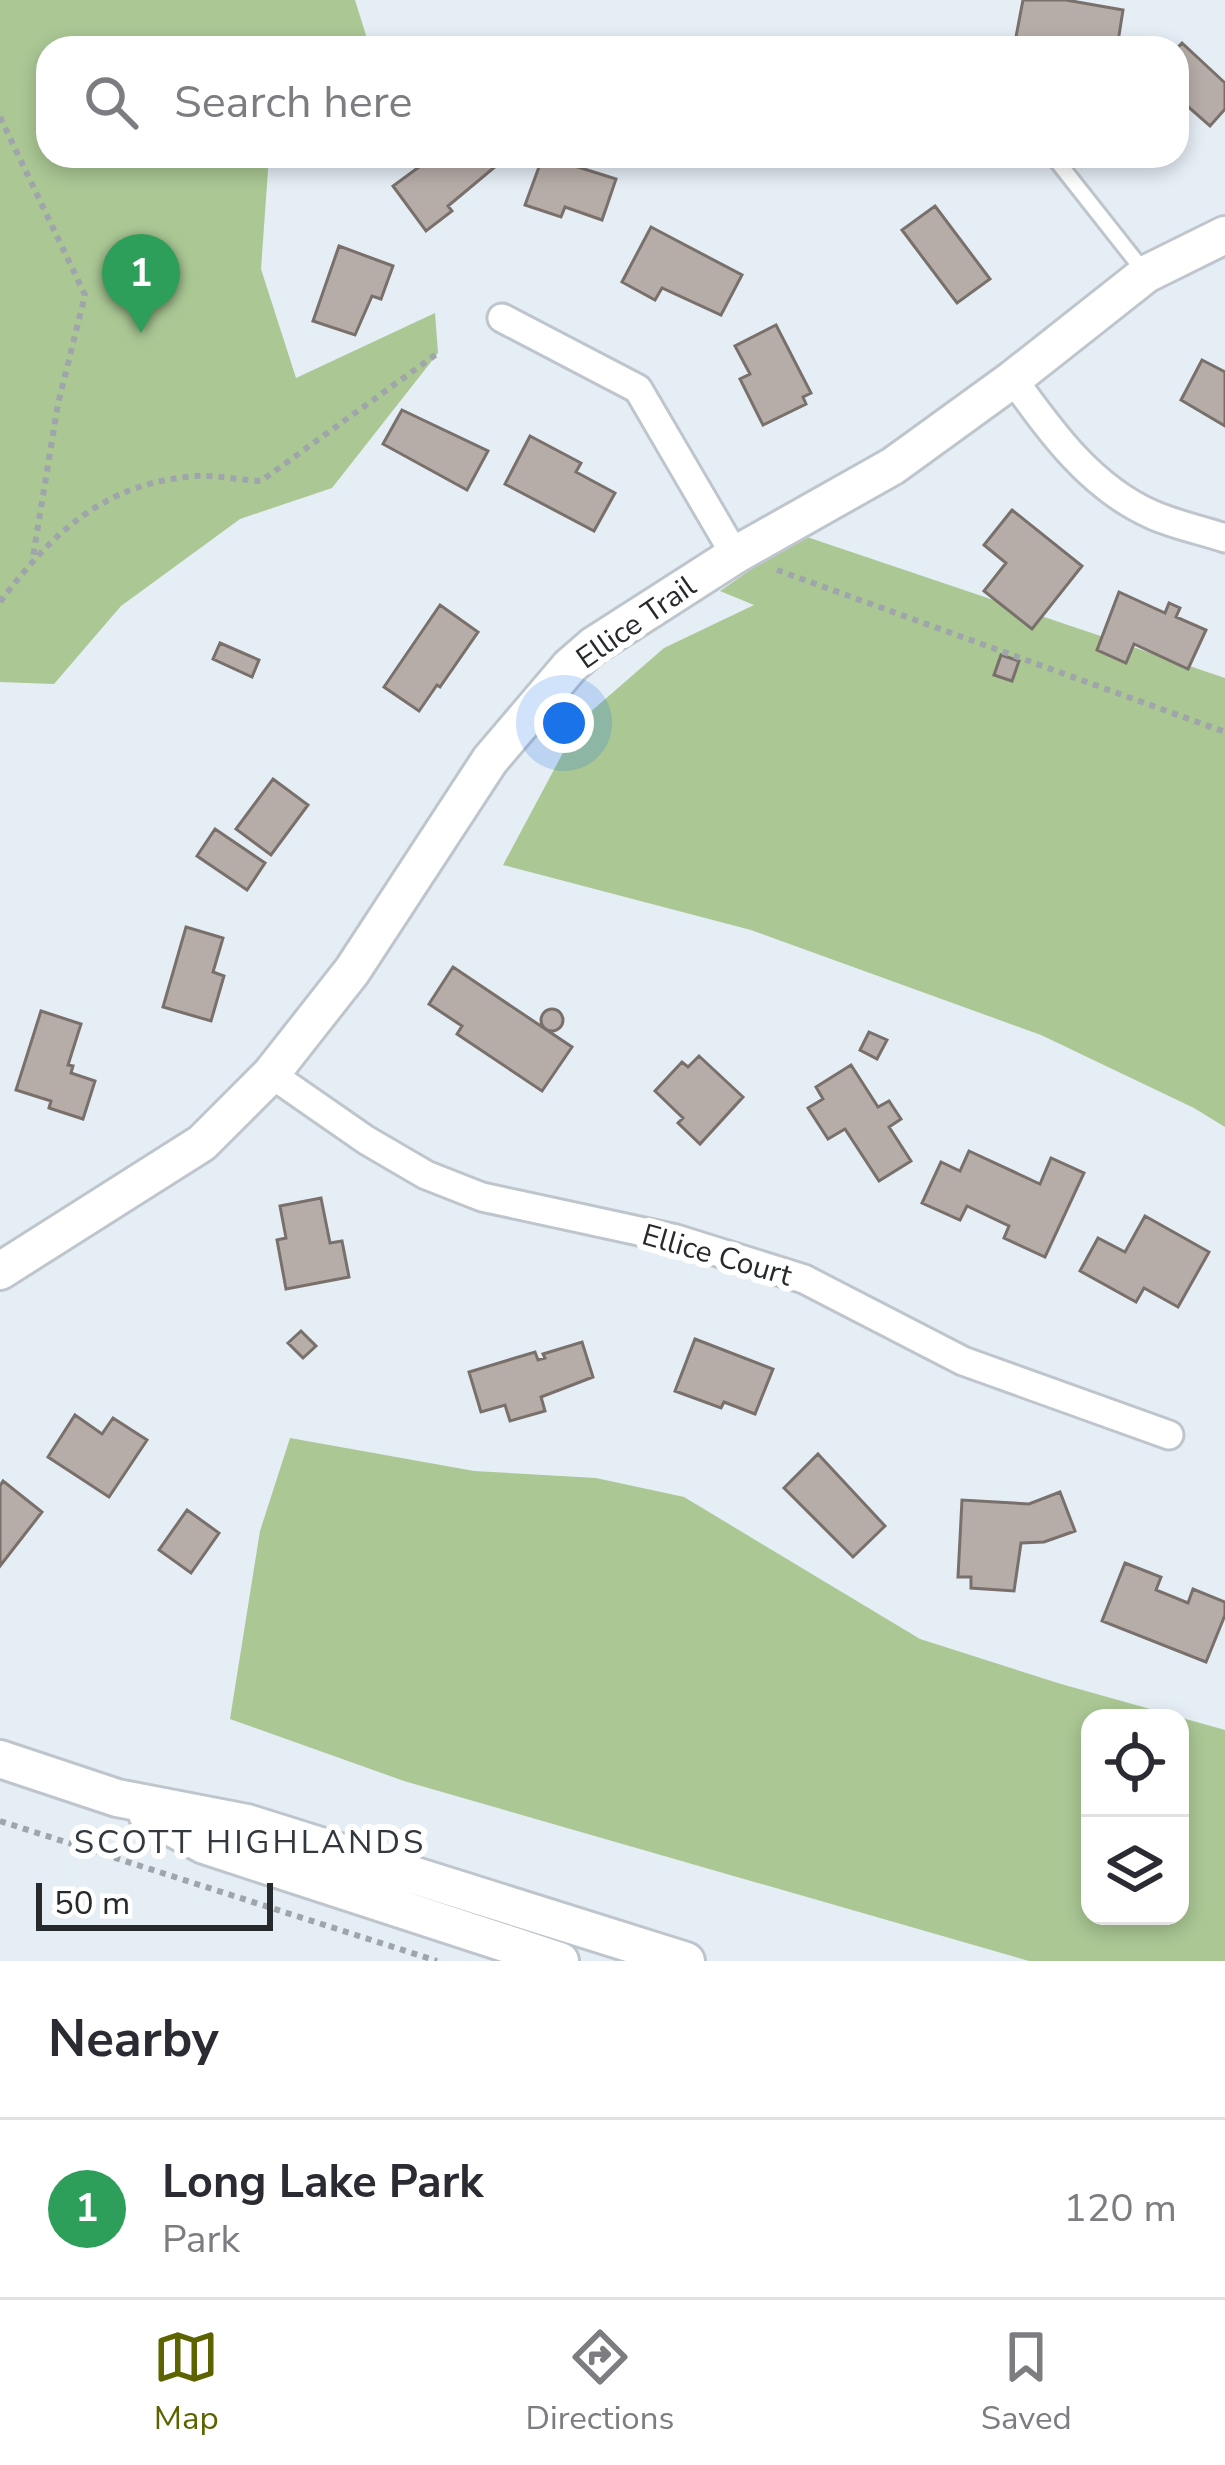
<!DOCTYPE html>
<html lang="en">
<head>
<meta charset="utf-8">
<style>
	:root { --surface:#fff; --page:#f7f7f7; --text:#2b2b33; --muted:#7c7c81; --line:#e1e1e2; --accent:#5c6300 }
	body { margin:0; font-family:"Nunito Sans",sans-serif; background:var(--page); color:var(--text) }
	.controls { position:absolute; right:36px; bottom:36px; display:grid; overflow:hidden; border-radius:24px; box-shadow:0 6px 18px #0003 }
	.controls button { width:108px; height:108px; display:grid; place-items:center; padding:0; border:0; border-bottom:3px solid var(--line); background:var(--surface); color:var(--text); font:60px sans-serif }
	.scale { position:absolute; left:36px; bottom:30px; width:237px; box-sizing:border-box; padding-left:12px; border:6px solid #272a2c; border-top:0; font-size:33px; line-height:42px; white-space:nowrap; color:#272a2c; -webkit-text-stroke:9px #fff; paint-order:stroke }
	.you { position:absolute; left:564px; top:723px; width:42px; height:42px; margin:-30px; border:9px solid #fff; border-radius:50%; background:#1a73e8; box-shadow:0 0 0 18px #1a73e833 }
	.badge { display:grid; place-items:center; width:78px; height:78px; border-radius:50%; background:var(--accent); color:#fff; font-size:39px; font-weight:700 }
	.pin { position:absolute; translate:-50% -99px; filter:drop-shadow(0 3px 6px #0008) }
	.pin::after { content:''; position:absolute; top:63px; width:42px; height:36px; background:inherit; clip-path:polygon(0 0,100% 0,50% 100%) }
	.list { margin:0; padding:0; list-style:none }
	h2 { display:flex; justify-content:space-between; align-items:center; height:156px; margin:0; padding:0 48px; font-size:51px }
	h2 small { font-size:39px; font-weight:400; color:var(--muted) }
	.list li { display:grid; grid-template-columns:78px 1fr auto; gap:36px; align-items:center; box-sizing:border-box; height:180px; padding:0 48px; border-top:3px solid var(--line) }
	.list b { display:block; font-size:45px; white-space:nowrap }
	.list p { margin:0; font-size:39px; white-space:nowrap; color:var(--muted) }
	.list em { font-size:39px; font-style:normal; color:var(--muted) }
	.icon { flex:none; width:66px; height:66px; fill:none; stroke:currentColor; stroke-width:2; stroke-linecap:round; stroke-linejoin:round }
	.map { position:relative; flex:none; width:1225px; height:1961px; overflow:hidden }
	.search { position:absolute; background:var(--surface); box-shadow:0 6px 18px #0003; left:36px; right:36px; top:36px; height:132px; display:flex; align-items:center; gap:30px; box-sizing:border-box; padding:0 42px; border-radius:36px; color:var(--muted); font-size:45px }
	.sheet { height:336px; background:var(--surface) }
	nav { display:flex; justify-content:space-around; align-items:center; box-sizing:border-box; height:168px; border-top:3px solid var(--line); background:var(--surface); font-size:33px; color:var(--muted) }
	nav a { display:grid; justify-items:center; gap:6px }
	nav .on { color:var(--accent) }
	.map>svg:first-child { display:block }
	.green { fill:#aac794; fill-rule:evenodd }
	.building { fill:#b7ada8; stroke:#79706c; stroke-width:3 }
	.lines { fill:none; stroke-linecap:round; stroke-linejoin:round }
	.service-casing { stroke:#bec5cc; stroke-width:20 }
	.minor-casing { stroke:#bec5cc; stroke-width:33 }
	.tertiary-casing { stroke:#bec5cc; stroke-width:42 }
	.path { stroke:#9fa5ab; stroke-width:6; stroke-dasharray:6 6; stroke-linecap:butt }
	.service { stroke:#fff; stroke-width:14 }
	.minor { stroke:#fff; stroke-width:27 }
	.tertiary { stroke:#fff; stroke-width:36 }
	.labels { text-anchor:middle; stroke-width:12; stroke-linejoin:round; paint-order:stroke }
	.street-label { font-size:30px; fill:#272a2c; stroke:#fff }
	.neighbourhood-label { font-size:33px; letter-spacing:3px; fill:#32383e; stroke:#fff }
</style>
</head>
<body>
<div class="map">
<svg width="1225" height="1961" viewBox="0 0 1225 1961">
	<rect width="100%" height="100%" fill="#e5edf5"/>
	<path class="green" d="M 0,0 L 355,0 L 370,48 L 48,48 L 48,156 L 269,156 L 261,269 L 296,378 L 435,313 L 438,353 L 332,488 L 240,519 L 121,606 L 54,684 L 0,682 Z
		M 801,535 L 1225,678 L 1225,1127 L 1194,1108 L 1041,1035 L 751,930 L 503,865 L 580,721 L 664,648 L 754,605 L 720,591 Z
		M 290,1438 L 474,1471 L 596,1478 L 684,1497 L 920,1639 L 1061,1684 L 1225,1730 L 1225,1961 L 1029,1961 L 404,1781 L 230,1719 L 260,1531 ZM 1180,1718 L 1180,1916 L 1090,1916 L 1090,1718 Z"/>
	<path class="building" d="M 1023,0 L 1066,0 L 1123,10 L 1117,48 L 1049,48 L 1015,42 Z
		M 1182,43 L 1225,83 L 1225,109 L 1210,126 L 1177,97 L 1177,48 Z
		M 434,156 L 489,156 L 496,166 L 448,206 L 452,211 L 426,231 L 393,186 Z
		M 543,156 L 616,179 L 602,220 L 565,207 L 561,217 L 525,205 Z
		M 935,206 L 990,279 L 957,303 L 902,230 Z
		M 651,227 L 742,275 L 721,315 L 662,288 L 655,300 L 622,282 Z
		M 339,246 L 393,266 L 381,299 L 372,296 L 355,335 L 313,321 Z
		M 776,325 L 811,393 L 803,397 L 806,404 L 763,425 L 740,379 L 750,374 L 735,346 Z
		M 1202,360 L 1225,372 L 1225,426 L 1181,400 Z
		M 402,410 L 488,451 L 467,490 L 383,444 Z
		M 530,436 L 581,463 L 576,472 L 615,493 L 594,531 L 505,484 Z
		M 1012,510 L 1082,566 L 1032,629 L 984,591 L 1006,563 L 984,545 Z
		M 1119,592 L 1165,613 L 1169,603 L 1180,608 L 1176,617 L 1206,630 L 1188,669 L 1134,644 L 1126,663 L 1097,650 Z
		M 440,605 L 478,632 L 440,687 L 437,685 L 419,711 L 384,687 Z
		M 220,643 L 259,660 L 252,677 L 213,659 Z
		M 1001,655 L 1019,661 L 1012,681 L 994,675 Z
		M 273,779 L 308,805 L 271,855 L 236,829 Z
		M 215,829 L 265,863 L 247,890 L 197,856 Z
		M 186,927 L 223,938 L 213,972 L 224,976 L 211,1021 L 163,1007 Z
		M 453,967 L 572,1047 L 542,1091 L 457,1034 L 462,1026 L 429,1004 Z
		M541 1020a11 11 0 1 1 22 0a11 11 0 1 1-22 0Z
		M 41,1011 L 81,1024 L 68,1065 L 73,1066 L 71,1073 L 95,1081 L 83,1119 L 49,1108 L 51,1101 L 16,1090 Z
		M 869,1032 L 887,1040 L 877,1059 L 860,1050 Z
		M 699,1056 L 743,1097 L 700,1144 L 678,1123 L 683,1118 L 655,1091 L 682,1062 L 688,1067 Z
		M 851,1065 L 878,1107 L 889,1101 L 901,1119 L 889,1127 L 911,1161 L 879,1181 L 845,1129 L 828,1139 L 808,1108 L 823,1099 L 816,1087 Z
		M 969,1151 L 1040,1184 L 1051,1158 L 1084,1173 L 1045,1257 L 1004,1238 L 1009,1226 L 967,1206 L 960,1220 L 922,1203 L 941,1162 L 960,1171 Z
		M 321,1198 L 330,1243 L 342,1241 L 349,1277 L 286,1289 L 277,1240 L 286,1238 L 280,1206 Z
		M 1145,1216 L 1209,1252 L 1178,1307 L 1144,1288 L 1136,1302 L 1080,1271 L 1098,1238 L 1125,1252 Z
		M 301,1331 L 316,1346 L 303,1358 L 288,1343 Z
		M 695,1339 L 773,1369 L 755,1414 L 724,1402 L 721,1408 L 675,1391 Z
		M 582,1342 L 593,1377 L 541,1397 L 545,1411 L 510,1421 L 505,1405 L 481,1412 L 469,1372 L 535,1352 L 538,1360 L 545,1358 L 543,1354 Z
		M 75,1415 L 102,1434 L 113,1418 L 147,1440 L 109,1497 L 48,1457 Z
		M 818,1454 L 885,1526 L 853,1557 L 784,1488 Z
		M 3,1481 L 42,1512 L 0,1566 L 0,1486 Z
		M 1060,1492 L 1075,1531 L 1044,1542 L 1021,1543 L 1014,1591 L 971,1588 L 971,1577 L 958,1577 L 962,1500 L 1029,1504 Z
		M 187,1510 L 219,1533 L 191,1573 L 159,1550 Z
		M 1125,1563 L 1161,1577 L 1156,1590 L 1188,1603 L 1193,1589 L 1225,1602 L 1225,1615 L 1206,1662 L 1102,1621 Z"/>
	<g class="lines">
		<defs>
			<path id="service" d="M 1053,156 L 1146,274"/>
			<path id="minor" d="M 502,318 L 638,389 L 735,555
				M 1013,379 C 1051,432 1091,488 1153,515 C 1176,525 1201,530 1225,538
				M 271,1074 L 366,1140 L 426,1175 L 482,1197 L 676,1239 L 804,1279 L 963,1361 L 1169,1435"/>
			<path id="tertiary" d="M 0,1271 L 202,1143 L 271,1074 L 352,971 L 490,760 L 570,666 L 593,646 L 735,555 L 893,466 L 1013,379 L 1146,274 L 1225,235
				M 0,1759 L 117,1798 L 247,1823 L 686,1961
				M 147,1814 L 204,1845 L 560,1961"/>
		</defs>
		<use href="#service" class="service-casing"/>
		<use href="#minor" class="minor-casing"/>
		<use href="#tertiary" class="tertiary-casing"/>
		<path class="path" d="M 0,117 L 85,295 L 58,404 L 32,563
			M 777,570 L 1225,732
			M 0,602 C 53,532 104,483 196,476 C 217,475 240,480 261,481 L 438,353
			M 0,1821 L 437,1961"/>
		<use href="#service" class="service"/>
		<use href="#minor" class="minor"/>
		<use href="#tertiary" class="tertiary"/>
	</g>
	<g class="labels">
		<g class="street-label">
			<text transform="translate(636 622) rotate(-35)" y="10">Ellice Trail</text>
			<text transform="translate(717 1255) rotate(16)" y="10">Ellice Court</text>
		</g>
		<g class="neighbourhood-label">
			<text x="250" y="1853">SCOTT HIGHLANDS</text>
		</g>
	</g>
</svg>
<div class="controls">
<button><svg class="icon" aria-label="locate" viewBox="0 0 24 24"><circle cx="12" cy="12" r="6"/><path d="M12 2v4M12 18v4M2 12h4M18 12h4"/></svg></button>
<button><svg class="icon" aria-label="layers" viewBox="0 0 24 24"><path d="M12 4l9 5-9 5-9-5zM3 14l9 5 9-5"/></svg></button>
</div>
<div class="scale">50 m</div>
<div class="you"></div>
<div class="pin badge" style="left:141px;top:333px;background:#2e9e5b">1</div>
<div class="search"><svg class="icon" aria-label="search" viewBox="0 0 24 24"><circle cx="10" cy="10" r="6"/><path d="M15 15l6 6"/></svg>Search here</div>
</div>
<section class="sheet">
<h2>Nearby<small></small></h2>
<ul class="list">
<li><span class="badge" style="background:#2e9e5b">1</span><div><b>Long Lake Park</b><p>Park</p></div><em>120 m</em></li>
</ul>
</section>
<nav>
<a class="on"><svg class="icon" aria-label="map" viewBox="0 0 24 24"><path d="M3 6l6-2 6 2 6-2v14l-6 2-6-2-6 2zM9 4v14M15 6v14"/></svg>Map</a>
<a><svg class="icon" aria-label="directions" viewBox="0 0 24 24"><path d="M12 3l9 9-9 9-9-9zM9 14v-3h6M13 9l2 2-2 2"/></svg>Directions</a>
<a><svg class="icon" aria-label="saved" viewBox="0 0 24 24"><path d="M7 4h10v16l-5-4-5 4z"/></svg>Saved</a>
</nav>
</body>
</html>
